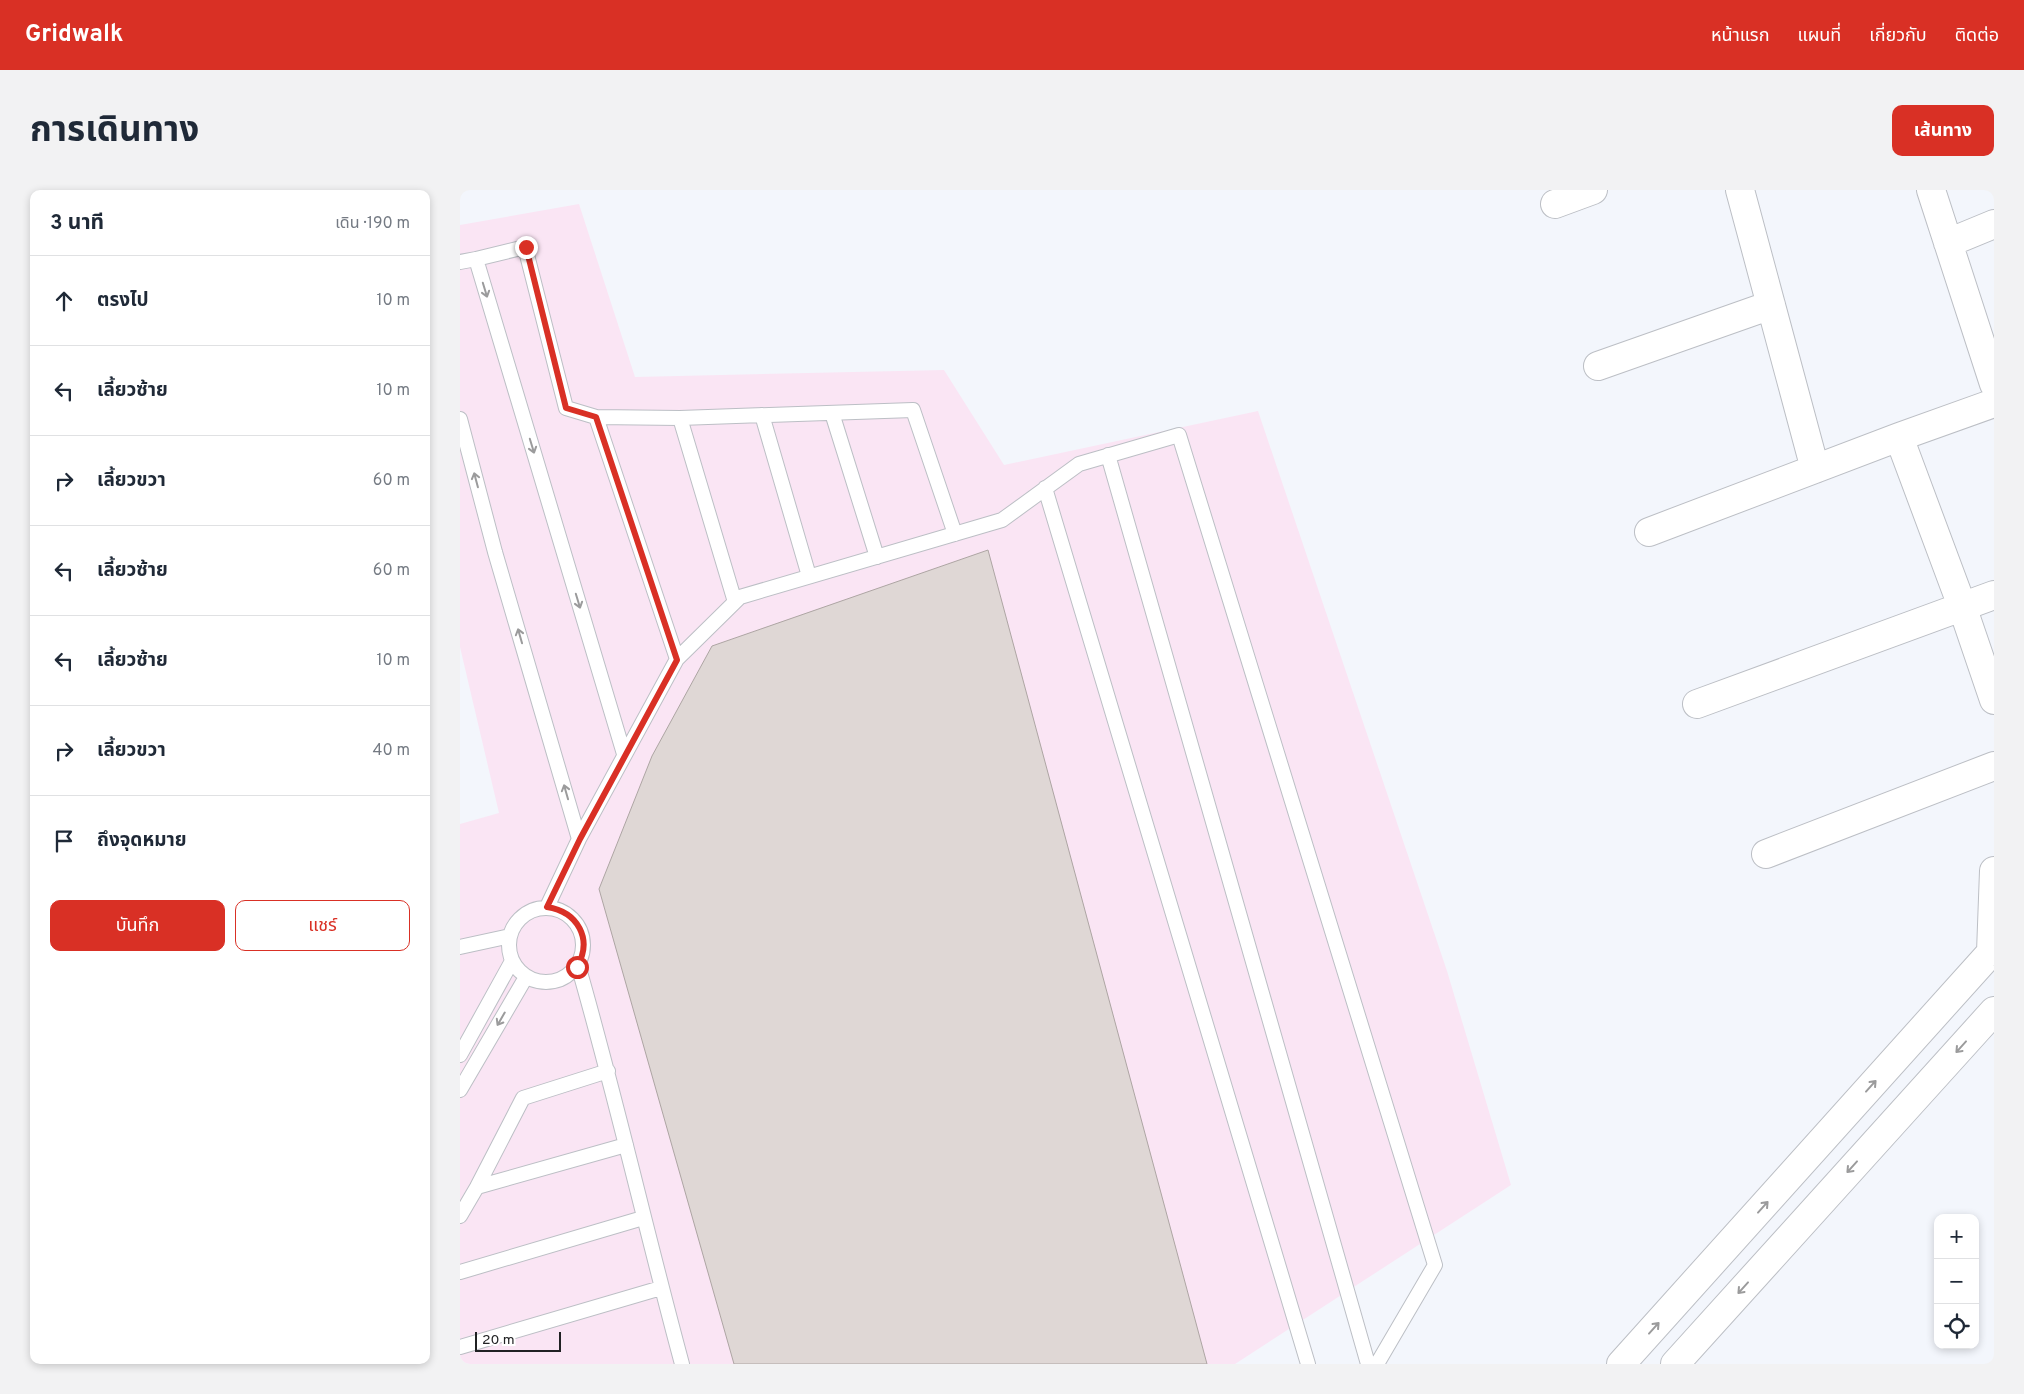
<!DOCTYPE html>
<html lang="th">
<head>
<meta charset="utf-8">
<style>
	:root { --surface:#fff; --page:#f2f2f3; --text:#1f2937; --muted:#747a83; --line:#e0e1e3; --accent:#d93025 }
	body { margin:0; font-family:Overpass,"Noto Sans Thai",sans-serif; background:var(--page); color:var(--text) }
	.controls { position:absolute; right:15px; bottom:15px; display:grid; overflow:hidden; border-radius:10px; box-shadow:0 2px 8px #0003 }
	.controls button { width:45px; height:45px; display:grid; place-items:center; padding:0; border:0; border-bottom:1px solid var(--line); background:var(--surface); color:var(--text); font:25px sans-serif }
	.scale { position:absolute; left:15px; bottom:12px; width:86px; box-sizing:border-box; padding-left:5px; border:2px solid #202123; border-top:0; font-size:14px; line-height:18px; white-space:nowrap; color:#202123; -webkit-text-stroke:4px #fff; paint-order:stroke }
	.stop { position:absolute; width:15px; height:15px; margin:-11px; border:4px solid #d93025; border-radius:50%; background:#fff }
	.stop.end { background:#d93025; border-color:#fff; box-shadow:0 1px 5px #0008 }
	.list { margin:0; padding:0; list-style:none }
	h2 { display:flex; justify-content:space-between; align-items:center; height:65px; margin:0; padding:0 20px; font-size:21px }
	h2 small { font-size:16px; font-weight:400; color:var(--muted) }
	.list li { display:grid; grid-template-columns:32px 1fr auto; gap:15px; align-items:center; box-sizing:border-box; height:90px; padding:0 20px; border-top:1px solid var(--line) }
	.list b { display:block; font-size:19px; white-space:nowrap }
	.list em { font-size:16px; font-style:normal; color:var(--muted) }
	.actions { display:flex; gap:10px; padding:15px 20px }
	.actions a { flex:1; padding:11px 0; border:1px solid var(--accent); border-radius:10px; text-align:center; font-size:18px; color:var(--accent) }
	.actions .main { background:var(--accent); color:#fff }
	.icon { flex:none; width:28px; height:28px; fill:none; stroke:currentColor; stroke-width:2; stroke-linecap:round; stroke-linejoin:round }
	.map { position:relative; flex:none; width:1534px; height:1174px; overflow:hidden; border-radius:10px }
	header { display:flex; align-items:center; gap:30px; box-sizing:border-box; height:70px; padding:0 25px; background:var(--accent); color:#fff }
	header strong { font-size:24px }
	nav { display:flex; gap:28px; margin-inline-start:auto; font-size:18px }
	.intro { display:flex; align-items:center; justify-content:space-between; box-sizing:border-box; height:120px; padding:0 30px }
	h1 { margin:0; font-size:35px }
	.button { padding:12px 22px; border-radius:10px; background:var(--accent); color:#fff; font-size:18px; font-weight:700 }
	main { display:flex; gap:30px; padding:0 30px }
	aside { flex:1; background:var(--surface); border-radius:10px; box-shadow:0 2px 8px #0003 }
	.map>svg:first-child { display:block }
	.commercial { fill:#fae5f4 }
	.building { fill:#dfd7d5; stroke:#ada5a3 }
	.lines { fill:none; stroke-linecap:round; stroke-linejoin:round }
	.lane-casing { stroke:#bcbfc5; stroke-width:16 }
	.street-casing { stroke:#bcbfc5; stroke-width:30 }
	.lane { stroke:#fff; stroke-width:14 }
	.street { stroke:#fff; stroke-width:28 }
	.oneway { stroke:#9b9b9c }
	.route { stroke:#d93025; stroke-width:6 }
</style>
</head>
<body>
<header>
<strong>Gridwalk</strong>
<nav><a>หน้าแรก</a><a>แผนที่</a><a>เกี่ยวกับ</a><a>ติดต่อ</a></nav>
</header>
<div class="intro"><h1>การเดินทาง</h1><a class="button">เส้นทาง</a></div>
<main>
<aside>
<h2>3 นาที<small>เดิน · 190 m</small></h2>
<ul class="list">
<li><svg class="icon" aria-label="ahead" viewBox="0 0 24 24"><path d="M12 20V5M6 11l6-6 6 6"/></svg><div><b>ตรงไป</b></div><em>10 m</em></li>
<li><svg class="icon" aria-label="left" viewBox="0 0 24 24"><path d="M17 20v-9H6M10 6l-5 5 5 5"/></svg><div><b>เลี้ยวซ้าย</b></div><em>10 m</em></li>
<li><svg class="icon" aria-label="right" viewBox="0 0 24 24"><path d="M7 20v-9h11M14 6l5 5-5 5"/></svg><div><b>เลี้ยวขวา</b></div><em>60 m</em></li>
<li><svg class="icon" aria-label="left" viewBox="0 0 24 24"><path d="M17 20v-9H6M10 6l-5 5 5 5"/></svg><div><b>เลี้ยวซ้าย</b></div><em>60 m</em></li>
<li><svg class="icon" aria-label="left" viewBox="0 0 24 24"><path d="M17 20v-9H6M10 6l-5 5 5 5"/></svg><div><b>เลี้ยวซ้าย</b></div><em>10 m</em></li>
<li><svg class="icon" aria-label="right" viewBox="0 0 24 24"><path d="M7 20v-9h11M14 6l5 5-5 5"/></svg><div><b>เลี้ยวขวา</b></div><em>40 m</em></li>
<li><svg class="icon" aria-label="arrive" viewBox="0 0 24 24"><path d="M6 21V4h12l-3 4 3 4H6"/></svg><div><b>ถึงจุดหมาย</b></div></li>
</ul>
<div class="actions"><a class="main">บันทึก</a><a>แชร์</a></div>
</aside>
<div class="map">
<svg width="1534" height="1174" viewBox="0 0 1534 1174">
	<rect width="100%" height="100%" fill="#f3f6fc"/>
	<path class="commercial" d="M 119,14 L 175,187 L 484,180 L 544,275 L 798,221 L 987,781 L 1051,995 L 775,1174 L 0,1174 L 0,634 L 39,623 L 0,457 L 0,35 Z"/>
	<path class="building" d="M 528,360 L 747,1174 L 274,1174 L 139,699 L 192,566 L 252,456 Z"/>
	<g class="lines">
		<defs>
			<path id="lane" d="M 16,69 L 65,57 L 106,218 L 136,227 L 217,469
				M 0,72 L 16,69 L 164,564
				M 372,223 L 417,367
				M 302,225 L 349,386
				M 136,227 L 220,228 L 453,220 L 495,344
				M 220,228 L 275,412
				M 0,229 L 35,362 L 119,649
				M 648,265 L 908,1174
				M 585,298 L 848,1174
				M 87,717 L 119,649 L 217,469 L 280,407 L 542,330 L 619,274 L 719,245 L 975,1075 L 917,1174
				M49 755a37 37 0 1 1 74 0a37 37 0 1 1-74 0Z
				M 0,757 L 50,746
				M 118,775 C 156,907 186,1041 222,1174
				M 0,865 L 52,771
				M 0,900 L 66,787
				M 17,997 L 166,955
				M 0,1026 L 17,997 L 63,908 L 148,881
				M 0,1082 L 183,1028
				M 0,1157 L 201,1098"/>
			<path id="street" d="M 1280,0 L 1355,279
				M 1471,0 L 1534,194
				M 1095,14 L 1133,0
				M 1488,53 L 1534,34
				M 1138,176 L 1311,115
				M 1439,247 L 1502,416 L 1534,510
				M 1189,342 L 1439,247 L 1534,213
				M 1237,514 L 1534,405
				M 1306,664 L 1534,576
				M 1531,762 L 1534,681
				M 1161,1174 L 1534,759
				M 1215,1174 L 1534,821"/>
		</defs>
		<use href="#lane" class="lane-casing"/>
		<use href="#street" class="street-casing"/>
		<use href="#lane" class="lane"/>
		<use href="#street" class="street"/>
	</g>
	<defs><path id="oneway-shaft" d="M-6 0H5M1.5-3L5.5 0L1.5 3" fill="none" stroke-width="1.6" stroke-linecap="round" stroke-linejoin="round" transform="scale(1.25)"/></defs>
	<g class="oneway">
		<use href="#oneway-shaft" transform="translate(25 100) rotate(73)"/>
		<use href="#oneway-shaft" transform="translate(72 256) rotate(73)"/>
		<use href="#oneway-shaft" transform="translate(16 290) rotate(-105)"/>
		<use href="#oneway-shaft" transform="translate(118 411) rotate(73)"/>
		<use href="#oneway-shaft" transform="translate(60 446) rotate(-106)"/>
		<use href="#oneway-shaft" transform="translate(106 602) rotate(-106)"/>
		<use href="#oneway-shaft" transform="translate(41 829) rotate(120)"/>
		<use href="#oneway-shaft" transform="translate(1501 857) rotate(132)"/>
		<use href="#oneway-shaft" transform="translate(1411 896) rotate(-48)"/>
		<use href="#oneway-shaft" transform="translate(1392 977) rotate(132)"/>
		<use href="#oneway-shaft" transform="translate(1303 1017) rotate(-48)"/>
		<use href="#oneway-shaft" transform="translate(1283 1098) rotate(132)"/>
		<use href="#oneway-shaft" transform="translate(1194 1138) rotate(-48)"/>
	</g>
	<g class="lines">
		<path class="route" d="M 66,57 L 106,218 L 136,227 L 217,470 L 120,649 L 87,717 C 118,722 133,749 117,777"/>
	</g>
</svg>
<div class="controls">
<button>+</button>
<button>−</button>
<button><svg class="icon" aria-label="locate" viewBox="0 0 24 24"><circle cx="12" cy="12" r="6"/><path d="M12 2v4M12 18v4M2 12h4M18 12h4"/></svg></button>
</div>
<div class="scale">20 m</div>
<div class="stop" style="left:117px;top:777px"></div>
<div class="stop end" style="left:66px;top:57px"></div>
</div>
</main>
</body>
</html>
